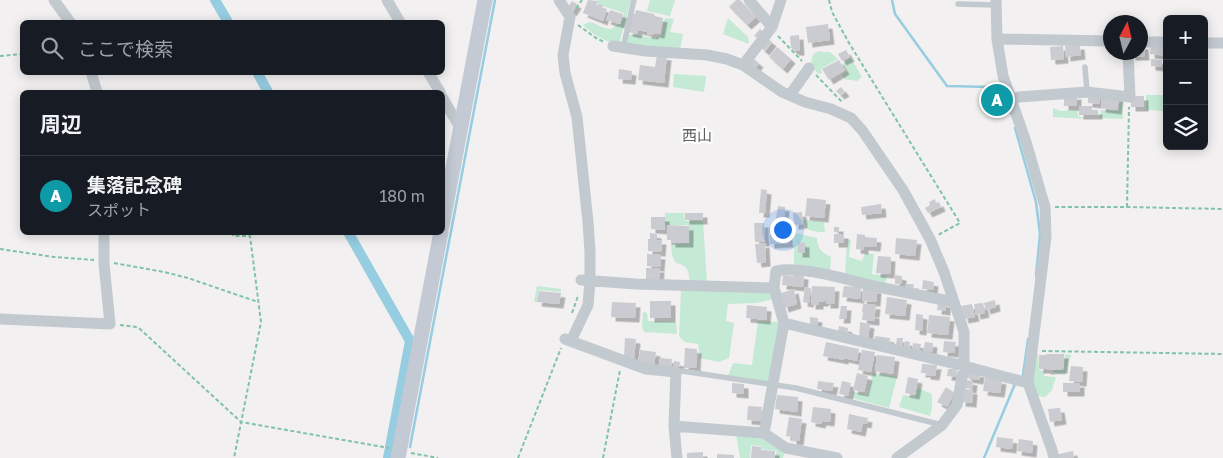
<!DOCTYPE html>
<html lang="ja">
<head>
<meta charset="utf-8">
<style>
	:root { --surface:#171b24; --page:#242831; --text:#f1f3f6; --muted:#9ea1a6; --line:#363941; --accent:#db2777 }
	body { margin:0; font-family:"Golos Text","Noto Sans JP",sans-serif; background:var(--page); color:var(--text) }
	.controls { position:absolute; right:15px; top:15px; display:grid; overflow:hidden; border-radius:8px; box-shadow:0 2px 12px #0003 }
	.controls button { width:45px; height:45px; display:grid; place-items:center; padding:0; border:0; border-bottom:1px solid var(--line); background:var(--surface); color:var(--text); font:25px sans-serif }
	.compass { position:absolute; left:1103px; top:15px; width:45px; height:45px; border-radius:50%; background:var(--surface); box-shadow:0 2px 12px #0003; rotate:7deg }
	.you { position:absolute; left:782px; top:229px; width:18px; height:18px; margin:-12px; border:4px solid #fff; border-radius:50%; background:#1a73e8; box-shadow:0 0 0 8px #1a73e833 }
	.badge { display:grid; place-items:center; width:32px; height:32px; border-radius:50%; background:var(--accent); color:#fff; font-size:16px; font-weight:700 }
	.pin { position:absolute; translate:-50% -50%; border:2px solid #fff; box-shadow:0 1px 5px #0006 }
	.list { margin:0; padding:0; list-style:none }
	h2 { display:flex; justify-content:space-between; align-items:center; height:65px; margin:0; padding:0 20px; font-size:21px }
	h2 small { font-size:16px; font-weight:400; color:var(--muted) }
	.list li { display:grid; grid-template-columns:32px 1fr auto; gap:15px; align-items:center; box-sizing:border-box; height:80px; padding:0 20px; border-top:1px solid var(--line) }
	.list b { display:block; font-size:19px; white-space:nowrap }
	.list p { margin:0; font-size:16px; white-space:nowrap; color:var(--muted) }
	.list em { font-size:16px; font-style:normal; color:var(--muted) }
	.icon { flex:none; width:28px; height:28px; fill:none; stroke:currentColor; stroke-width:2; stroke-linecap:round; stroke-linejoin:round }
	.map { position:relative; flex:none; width:1223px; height:458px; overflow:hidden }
	.search { position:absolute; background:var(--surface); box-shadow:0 2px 12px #0003; left:20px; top:20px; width:425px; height:55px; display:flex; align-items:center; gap:12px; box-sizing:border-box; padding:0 18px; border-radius:8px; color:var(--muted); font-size:19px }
	.panel { position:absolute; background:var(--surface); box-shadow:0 2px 12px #0003; left:20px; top:90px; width:425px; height:145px; border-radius:8px }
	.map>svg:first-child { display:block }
	.green { fill:#c4ead5 }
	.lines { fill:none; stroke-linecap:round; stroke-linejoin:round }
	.stream { stroke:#96cde1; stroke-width:2.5 }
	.canal { stroke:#96cde1; stroke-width:10 }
	.building { fill:#cbccd1; filter:url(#shadow) }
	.path { stroke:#80c3a6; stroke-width:2; stroke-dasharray:4 2.5; stroke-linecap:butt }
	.lane { stroke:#c2c9cf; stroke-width:5.5 }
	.street { stroke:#c2c9cf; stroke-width:11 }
	.secondary { stroke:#c3cad4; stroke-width:15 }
	.labels { text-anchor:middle; stroke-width:4; stroke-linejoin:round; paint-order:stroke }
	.neighbourhood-label { font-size:15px; fill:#5d5f63; stroke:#fff }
</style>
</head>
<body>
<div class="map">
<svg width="1223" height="458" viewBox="0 0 1223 458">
	<defs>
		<filter id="shadow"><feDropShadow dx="4.5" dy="4.5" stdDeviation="0" flood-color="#0004"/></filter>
	</defs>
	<rect width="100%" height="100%" fill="#f2f0f0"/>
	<path class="green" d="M 597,0 L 631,0 L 619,44 C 605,42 593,35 583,25 L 589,22 C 597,23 602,29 611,29 L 616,25 L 620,25 L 624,13 L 597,4 L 598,1 Z
		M 650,0 L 675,0 L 670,16 L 647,11 Z
		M 665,18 L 674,19 L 670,32 L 683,34 L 680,50 L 625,45 L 628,34 L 654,38 L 661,36 Z
		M 728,18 L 748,37 L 749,44 L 723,34 Z
		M 818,51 L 823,52 L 830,52 L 838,59 L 821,69 L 822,73 L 819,74 C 811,68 810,64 813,55 Z
		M 851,58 L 862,77 L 857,81 L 844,79 L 842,75 L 847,71 L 843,63 Z
		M 674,74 L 706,76 L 704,92 L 673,87 Z
		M 996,88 L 1000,103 L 1003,107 L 1009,107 L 1012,112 L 995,110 L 991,89 Z
		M 1146,95 L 1165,95 L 1165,111 L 1146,110 Z
		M 1120,98 L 1122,98 L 1123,119 L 1100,118 L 1101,110 L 1119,111 Z
		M 1053,108 L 1061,111 L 1078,110 L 1078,116 L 1086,119 L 1053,117 Z
		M 665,213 L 684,213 L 685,221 L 703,221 L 707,283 L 690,282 C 688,270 689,266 676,263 L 672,256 L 671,244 L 690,243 L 689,225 L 665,225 Z
		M 804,220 L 824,222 L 825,232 C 815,232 805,232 804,220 Z
		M 794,233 L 817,238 C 817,248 822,253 831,257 L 830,271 L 794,266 Z
		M 847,239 L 851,240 L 849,257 L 862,261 L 865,253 L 874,254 L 872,274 L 887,276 L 885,284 L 845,275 Z
		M 537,286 L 561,289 L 561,292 L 539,290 L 537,302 L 534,302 Z
		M 681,290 L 771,290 L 773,299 L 757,303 L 728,304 L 726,321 L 734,323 L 729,358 L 719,362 L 700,358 L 698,344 L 685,342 L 679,336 Z
		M 643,312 L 647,313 L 648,321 L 676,322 L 677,334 L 644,332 L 642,327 Z
		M 758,321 L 779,322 L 770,382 L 728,376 L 733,363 L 752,365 Z
		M 1034,353 L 1038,354 L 1039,370 L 1044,371 L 1044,376 L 1056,377 L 1052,390 L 1045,397 L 1035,396 L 1030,382 Z
		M 1065,354 L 1071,355 L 1065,375 L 1053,372 L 1053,370 L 1064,370 Z
		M 873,373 L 897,377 L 889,408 L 852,398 L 853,392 L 868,395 Z
		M 918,388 L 932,394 L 932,407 L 930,416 L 899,407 L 903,395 L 915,397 Z
		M 736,434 L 762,435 L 785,451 L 783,458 L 775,458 L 777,451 L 761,449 L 761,446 L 751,445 L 750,458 L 740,458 Z"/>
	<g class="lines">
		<path class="stream" d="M 892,0 L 895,14 L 947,86 L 990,87 L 995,110 L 1011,113
			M 1015,128 L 1036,202 L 1040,234 L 1036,276
			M 1023,375 L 1028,339
			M 410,447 L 495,0
			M 984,458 L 1015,384"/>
		<path class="canal" d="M 215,0 L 228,22
			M 257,72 L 268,92
			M 348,232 L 410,341 L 388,458"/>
	</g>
	<path class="building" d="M 588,0 L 598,1 L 596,5 L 607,9 L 603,21 L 583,13 Z
		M 736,0 L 740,0 L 756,17 L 747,25 L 729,7 Z
		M 572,1 L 577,4 L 572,12 L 567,8 Z
		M 610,10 L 623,14 L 620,24 L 606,20 Z
		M 636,10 L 654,14 L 655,16 L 663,18 L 660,34 L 654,33 L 654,35 L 647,34 L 647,32 L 638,30 L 637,34 L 628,32 L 632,13 L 635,14 Z
		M 828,24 L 830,40 L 808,43 L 806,27 Z
		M 760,29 L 766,33 L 760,40 L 754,36 Z
		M 799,35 L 800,51 L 795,51 L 791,48 L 790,36 Z
		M 767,38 L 772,42 L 765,51 L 760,47 Z
		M 1151,44 L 1167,46 L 1167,56 L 1150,54 Z
		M 1080,45 L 1081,55 L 1066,57 L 1065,46 Z
		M 1140,45 L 1144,45 L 1145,56 L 1131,56 L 1131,52 L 1140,52 Z
		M 1063,46 L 1064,59 L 1051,60 L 1050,47 Z
		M 777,47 L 791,59 L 783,69 L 769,57 Z
		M 846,50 L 850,57 L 842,61 L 838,54 Z
		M 657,55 L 667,56 L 664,83 L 638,80 L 640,65 L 655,67 Z
		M 754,59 L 759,63 L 755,68 L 750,64 Z
		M 1151,59 L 1162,60 L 1162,67 L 1151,66 Z
		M 839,60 L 845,70 L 829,80 L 822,69 Z
		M 619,69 L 632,71 L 631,80 L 618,79 Z
		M 841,87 L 845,92 L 840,95 L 836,91 Z
		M 1088,93 L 1100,94 L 1099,104 L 1088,103 Z
		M 1077,95 L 1077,106 L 1064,106 L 1064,96 Z
		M 1102,95 L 1119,97 L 1117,110 L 1101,108 Z
		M 1131,96 L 1144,96 L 1144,107 L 1131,107 Z
		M 1079,106 L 1092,106 L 1092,110 L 1098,110 L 1098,115 L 1079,115 Z
		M 761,189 L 767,190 L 765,213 L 759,213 Z
		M 807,198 L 826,200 L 824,218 L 805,216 Z
		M 935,199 L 936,203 L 939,202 L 941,207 L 928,213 L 925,208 L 930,205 L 929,202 Z
		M 881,204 L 882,213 L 862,215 L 861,207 Z
		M 778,206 L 785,207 L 784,219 L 776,218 Z
		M 802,212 L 803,224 L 794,225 L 793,213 Z
		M 685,213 L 703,213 L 703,220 L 685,220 Z
		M 651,217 L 665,217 L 665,230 L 651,229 Z
		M 754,223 L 764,223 L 765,242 L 755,242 Z
		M 667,225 L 689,226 L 689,243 L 671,243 L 671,240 L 667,240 Z
		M 784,225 L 784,233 L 788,233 L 789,243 L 770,244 L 769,227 Z
		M 834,227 L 839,227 L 839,233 L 834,232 Z
		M 650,233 L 657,234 L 657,240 L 662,240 L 661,252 L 648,251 L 648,239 L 650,239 Z
		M 834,234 L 844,234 L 843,243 L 834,243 Z
		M 857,234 L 865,235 L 865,237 L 877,238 L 876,247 L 864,246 L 864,250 L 856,249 Z
		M 896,238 L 917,240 L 915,256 L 895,254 Z
		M 798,242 L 805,243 L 805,253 L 798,253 Z
		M 765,243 L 766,262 L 757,263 L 755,244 Z
		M 647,254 L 661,255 L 660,267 L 647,266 Z
		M 878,256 L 891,257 L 890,274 L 876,273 Z
		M 646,268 L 660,268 L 659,281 L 646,281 Z
		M 794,274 L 804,275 L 803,287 L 782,285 L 783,275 L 794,276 Z
		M 895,275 L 902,276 L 902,284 L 895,284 Z
		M 923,280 L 934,282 L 933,290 L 922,289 Z
		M 906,284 L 914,284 L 913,290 L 905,289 Z
		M 812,286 L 835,287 L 834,304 L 826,304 L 826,300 L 825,300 L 824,302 L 819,302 L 819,305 L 811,305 Z
		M 844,286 L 861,287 L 860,299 L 842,297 Z
		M 805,287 L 811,288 L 809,303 L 803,302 Z
		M 863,288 L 877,289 L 876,302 L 862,301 Z
		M 794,289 L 797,304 L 784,308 L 781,293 Z
		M 539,291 L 561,293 L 559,304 L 537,302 Z
		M 887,297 L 907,300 L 905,316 L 885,314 Z
		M 995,300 L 996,307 L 986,310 L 984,303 Z
		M 650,301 L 671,301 L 671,318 L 650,318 Z
		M 612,302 L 636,303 L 635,318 L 611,317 Z
		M 938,302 L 946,303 L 946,311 L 937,310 Z
		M 983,303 L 985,313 L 976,315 L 974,304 Z
		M 863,304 L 876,305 L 875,313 L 862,312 Z
		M 972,304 L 975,317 L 964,319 L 961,306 Z
		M 747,305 L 767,307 L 766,320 L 746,318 Z
		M 841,306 L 847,306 L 846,319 L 839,319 Z
		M 863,312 L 875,314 L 875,321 L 862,320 Z
		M 916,314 L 923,315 L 922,331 L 915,330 Z
		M 929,315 L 950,317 L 948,335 L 927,333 Z
		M 810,317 L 818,318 L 817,326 L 810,325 Z
		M 860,322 L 870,324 L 868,339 L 859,338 Z
		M 839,326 L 848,328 L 847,334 L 838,332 Z
		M 875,336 L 890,338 L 889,345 L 874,343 Z
		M 625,338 L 636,339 L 634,359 L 624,358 Z
		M 897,338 L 903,338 L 902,346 L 896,345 Z
		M 905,341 L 910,342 L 909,349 L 904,349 Z
		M 944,341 L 956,342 L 954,353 L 943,352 Z
		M 826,342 L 859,349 L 857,361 L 844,358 L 844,360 L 823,356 Z
		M 925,342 L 933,343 L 932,352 L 923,352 Z
		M 913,343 L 921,344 L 919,353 L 912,352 Z
		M 685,348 L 697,349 L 696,368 L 684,368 Z
		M 640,350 L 656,352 L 654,365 L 638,363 Z
		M 862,350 L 875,352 L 871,372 L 858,370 Z
		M 1046,354 L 1064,354 L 1063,369 L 1046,370 L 1046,369 L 1039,369 L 1039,355 L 1046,355 Z
		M 877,355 L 895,357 L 893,374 L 875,371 Z
		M 660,358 L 672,359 L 671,368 L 659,367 Z
		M 674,361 L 680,362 L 679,367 L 673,366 Z
		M 922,364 L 937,365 L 935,376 L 926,375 L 926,373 L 921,373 Z
		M 1071,366 L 1083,367 L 1082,382 L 1069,381 Z
		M 948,369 L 957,369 L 956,377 L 947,376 Z
		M 967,371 L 980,373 L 979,380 L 966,378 Z
		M 857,373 L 868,376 L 864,392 L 853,390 Z
		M 908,377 L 918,379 L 915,395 L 905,393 Z
		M 985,377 L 1002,380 L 1000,393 L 983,391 Z
		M 966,380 L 973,381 L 972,389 L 965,388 Z
		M 818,381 L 834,383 L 832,391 L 817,389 Z
		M 842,381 L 851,383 L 848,396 L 839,394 Z
		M 732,383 L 744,384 L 744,394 L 732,393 Z
		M 1063,383 L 1080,383 L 1080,392 L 1063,392 Z
		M 946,387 L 955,393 L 947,407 L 937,402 Z
		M 962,389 L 973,390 L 972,403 L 961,402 Z
		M 777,395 L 798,397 L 797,412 L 775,409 Z
		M 748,406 L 762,407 L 761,421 L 747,420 Z
		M 813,407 L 831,409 L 830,422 L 822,421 L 821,424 L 811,422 Z
		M 1060,408 L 1062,420 L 1050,422 L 1048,409 Z
		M 849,414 L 868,418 L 867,424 L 863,423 L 861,432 L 847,429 Z
		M 789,417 L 802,419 L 799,441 L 792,440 L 792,437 L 786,436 Z
		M 997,437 L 1013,439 L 1012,449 L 996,447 Z
		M 1019,439 L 1033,441 L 1032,453 L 1017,451 Z
		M 752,446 L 761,447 L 761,450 L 775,451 L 775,458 L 751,458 Z
		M 1073,451 L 1074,458 L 1059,458 L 1059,454 Z
		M 703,452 L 703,458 L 687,458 L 687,453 Z
		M 717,454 L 734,455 L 734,458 L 717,458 Z"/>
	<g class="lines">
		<path class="path" d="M 829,0 L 832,12 L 849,43 L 960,223 L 938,235
			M 576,8 L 582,0
			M 578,25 L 596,38 L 604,42
			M 778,36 L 802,61
			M 0,56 L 22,54
			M 816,75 L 842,102
			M 1055,207 L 1127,207 L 1223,209
			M 1127,207 L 1129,107
			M 233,232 L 233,236 L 250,236 L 261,322 L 234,458
			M 0,249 L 54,257 L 94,260
			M 114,263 L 164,272 L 188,278 L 258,302
			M 572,313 L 578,296
			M 120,325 L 136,327 L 140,329 L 241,422 L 389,448
			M 1042,351 L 1223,354
			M 411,453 L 438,458
			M 518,458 L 561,348
			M 603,458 L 620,370"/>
		<path class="lane" d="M 958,4 L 996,5
			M 623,48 L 634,0
			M 1085,67 L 1087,92
			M 676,372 L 682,371 L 796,388 L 942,425"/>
		<path class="street" d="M 54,0 L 70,22
			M 387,0 L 400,22
			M 559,0 L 570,17 L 563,55 L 565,73 L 577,117 L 588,222 L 590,252 L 590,281 L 588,305 L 571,341
			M 749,0 L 772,27
			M 996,0 L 997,39 L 1003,76 L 1026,142 L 1045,207 L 1046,237 L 1028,383 L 1052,450 L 1054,458
			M 997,39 L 1110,41
			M 1140,42 L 1167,42
			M 1204,43 L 1223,43
			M 613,46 L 646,51 L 707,55 L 727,59 L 743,65 L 782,92 L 805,102 L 831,109 L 851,118 L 862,130 L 903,190 L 930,239 L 944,272 L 964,332 L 964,366 L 957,405 L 942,425 L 897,458
			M 743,65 L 772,27 L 781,0
			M 91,72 L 97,92
			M 428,72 L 440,92
			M 790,95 L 809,68
			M 442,97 L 461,129
			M 1011,99 L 1019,97 L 1087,92 L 1130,97 L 1128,52
			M 581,280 L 636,284 L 774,288
			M 0,319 L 110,324 L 104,264 L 104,232
			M 784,323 L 964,366 L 1028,383
			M 565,339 L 646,369 L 676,372 L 674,426 L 677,458
			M 674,426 L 764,433 L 786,448 L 837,458
			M 764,433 L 784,323 L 774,288 L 776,271 C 802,265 851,281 878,287 C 903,292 929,297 954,302"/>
		<path class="secondary" d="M 442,226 L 485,0
			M 398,458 L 441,232"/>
	</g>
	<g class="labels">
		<g class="neighbourhood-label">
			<text x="697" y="141">西山</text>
		</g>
	</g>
</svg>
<div class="controls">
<button>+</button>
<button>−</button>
<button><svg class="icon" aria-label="layers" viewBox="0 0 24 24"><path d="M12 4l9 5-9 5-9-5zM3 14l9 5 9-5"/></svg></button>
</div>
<svg class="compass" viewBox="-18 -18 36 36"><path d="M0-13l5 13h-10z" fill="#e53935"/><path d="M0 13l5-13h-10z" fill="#9ea1a6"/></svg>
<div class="you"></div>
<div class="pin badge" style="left:997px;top:100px;background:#0f9aa8">A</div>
<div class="search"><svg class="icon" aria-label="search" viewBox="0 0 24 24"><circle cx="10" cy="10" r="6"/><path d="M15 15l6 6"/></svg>ここで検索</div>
<section class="panel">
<h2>周辺<small></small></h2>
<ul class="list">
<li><span class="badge" style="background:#0f9aa8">A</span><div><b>集落記念碑</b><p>スポット</p></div><em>180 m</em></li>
</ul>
</section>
</div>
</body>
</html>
